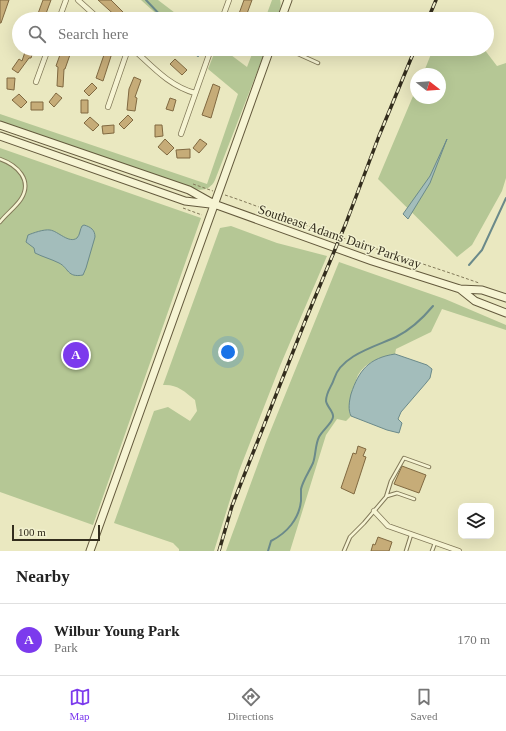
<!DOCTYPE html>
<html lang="en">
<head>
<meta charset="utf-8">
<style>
	:root { --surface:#fff; --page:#f6f6f6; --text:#222; --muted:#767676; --line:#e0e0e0; --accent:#7c3aed }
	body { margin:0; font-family:Georgia,serif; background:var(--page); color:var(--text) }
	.controls { position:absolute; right:12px; bottom:12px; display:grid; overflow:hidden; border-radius:8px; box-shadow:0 4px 16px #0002 }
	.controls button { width:36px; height:36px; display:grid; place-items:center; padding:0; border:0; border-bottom:1px solid var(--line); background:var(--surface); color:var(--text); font:20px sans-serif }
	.compass { position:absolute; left:410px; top:68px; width:36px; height:36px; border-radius:50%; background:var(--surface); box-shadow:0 4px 16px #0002; rotate:107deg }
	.scale { position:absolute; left:12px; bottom:10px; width:88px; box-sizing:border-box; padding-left:4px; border:2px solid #332d1d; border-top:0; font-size:11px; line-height:14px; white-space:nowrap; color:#332d1d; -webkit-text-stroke:3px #f2f1cf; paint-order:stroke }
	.you { position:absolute; left:228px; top:352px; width:14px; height:14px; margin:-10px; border:3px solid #fff; border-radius:50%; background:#1a73e8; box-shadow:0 0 0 6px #1a73e833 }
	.badge { display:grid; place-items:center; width:26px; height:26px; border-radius:50%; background:var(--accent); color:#fff; font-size:13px; font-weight:700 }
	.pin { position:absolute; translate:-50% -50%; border:2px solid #fff; box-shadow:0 1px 4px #0006 }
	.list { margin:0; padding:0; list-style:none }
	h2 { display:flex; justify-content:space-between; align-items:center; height:52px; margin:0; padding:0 16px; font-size:17px }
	h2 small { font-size:13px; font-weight:400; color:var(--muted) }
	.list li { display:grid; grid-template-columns:26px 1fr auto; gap:12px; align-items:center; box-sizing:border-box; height:72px; padding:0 16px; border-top:1px solid var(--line) }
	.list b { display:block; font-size:15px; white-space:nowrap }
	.list p { margin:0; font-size:13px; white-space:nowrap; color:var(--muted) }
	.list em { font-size:13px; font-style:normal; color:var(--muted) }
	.icon { flex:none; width:22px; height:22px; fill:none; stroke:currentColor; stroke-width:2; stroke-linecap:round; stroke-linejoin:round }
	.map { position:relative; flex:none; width:506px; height:551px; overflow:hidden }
	.search { position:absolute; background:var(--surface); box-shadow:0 4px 16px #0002; left:12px; right:12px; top:12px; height:44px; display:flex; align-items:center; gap:10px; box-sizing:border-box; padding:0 14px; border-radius:22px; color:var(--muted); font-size:15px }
	.sheet { height:124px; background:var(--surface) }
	nav { display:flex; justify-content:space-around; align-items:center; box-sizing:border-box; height:56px; border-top:1px solid var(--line); background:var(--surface); font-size:11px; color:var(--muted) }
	nav a { display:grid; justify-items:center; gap:2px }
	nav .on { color:var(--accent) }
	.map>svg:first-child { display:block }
	.green { fill:#b5c795 }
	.water { fill:#a3bdbb; stroke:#6b8a8a }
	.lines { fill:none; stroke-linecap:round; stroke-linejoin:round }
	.stream { stroke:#6b8a8a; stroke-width:2 }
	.building { fill:#c6ac78; stroke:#806941 }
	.lane-casing { stroke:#827959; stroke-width:4.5 }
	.street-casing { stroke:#827959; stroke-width:6 }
	.secondary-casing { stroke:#645a3d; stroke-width:9 }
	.path { stroke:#827959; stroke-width:1; stroke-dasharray:3 2; stroke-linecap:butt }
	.lane { stroke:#f6f4d3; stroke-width:2.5 }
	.street { stroke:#f6f4d3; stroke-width:4.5 }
	.secondary { stroke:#f6f4d3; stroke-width:7 }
	.rail-casing { stroke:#332d1d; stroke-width:3.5 }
	.rail { stroke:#f2f1cf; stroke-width:2; stroke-dasharray:6; stroke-linecap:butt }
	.labels { text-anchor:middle; stroke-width:3; stroke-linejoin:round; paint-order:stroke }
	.street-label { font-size:13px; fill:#332d1d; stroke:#f2f1cf }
</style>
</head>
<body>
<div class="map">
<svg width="506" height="551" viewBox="0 0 506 551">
	<rect width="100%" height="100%" fill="#eae8c0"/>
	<path class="green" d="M 141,0 L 158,0 L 183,19 L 162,19 Z
		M 272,0 L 280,0 C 282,6 279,13 276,19 L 265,19 Z
		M 216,49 L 223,49 L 247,67 L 254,49 L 266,49 L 215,180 C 211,189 203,191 194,189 L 0,122 L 0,114 L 207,184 L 238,94 L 208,69 Z
		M 433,49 L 484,49 L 497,66 L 506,63 L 506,178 L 502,191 L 472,245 L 457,257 L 378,179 L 416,89 L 416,98 L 440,98 L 440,74 L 423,74 Z
		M 0,148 L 201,218 L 93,525 L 0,492 Z
		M 231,226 L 277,243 L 327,256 L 280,366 L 239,471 L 214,551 L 179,551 L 179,549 L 173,543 L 114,523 L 154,411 L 168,407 L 190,421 L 197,411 L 195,400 C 184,391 177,384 163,385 L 220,228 Z
		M 339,262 L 445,299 L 506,325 L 506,330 L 442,309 L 431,332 L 396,349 L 395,354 C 382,356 365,362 358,375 C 354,384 352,402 349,412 L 351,416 L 346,421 L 337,419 L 326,435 L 290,551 L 226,551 L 266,442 Z"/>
	<path class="water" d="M 447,139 L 430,183 L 408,219 L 403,214 L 430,176 Z
		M 84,225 C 91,227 95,230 95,237 L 86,268 L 83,275 C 67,278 69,268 59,263 C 51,259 43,257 35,253 L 34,248 L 26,242 L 28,235 C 33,233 44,229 50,230 C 58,231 69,244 77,238 C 80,235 80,229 82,226 Z
		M 395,354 L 427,365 L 432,369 L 430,378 L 426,383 L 401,412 L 398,419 L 402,423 L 399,433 L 387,430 L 351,416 C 348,410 349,402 351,394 C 359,370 369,358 395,354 Z"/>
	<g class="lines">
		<path class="stream" d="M 146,0 L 164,19
			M 191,49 L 198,56
			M 469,265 L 482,250 L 506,198
			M 268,551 L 271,541 C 287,533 299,519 301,501 C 301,497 301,492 301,489 C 303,480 309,472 313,463 C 316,455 315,445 319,437 C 322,431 333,422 333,417 C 334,412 327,407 326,401 C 326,392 332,386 334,379 C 341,355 377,346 396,337 C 410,330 423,318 433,306"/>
	</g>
	<path class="building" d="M 0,0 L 9,0 L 1,23 L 0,23 Z
		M 43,0 L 51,0 L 44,19 L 36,19 Z
		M 98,0 L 111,0 L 127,16 L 124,19 L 119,19 Z
		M 244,0 L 252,0 L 245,19 L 237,19 Z
		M 26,49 L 34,49 L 31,58 L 29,58 L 18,73 L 12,69 L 19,59 L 22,61 Z
		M 62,49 L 72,49 L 65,69 L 64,69 L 63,87 L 57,86 L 58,67 L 56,66 Z
		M 106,49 L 113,50 L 103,81 L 96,78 Z
		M 175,59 L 187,70 L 182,75 L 170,64 Z
		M 134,77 L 141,80 L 135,97 L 137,98 L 135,111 L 127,110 L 129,89 Z
		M 7,78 L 15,78 L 14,90 L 7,89 Z
		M 92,83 L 97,88 L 89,96 L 84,91 Z
		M 213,84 L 220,87 L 211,118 L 202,115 Z
		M 56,93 L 62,98 L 54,107 L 49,102 Z
		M 19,94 L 27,102 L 21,108 L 12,100 Z
		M 170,98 L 176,100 L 173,111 L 166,109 Z
		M 81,100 L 88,100 L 88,113 L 81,113 Z
		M 31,102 L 43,102 L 43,110 L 31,110 Z
		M 128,115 L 133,120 L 124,129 L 119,124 Z
		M 90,117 L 99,125 L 93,131 L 84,123 Z
		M 114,125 L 114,133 L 103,134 L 102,126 Z
		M 155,125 L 162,125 L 163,136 L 155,137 Z
		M 165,139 L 174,148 L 167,155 L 158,147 Z
		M 200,139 L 207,144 L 199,153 L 193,148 Z
		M 190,149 L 190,158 L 177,158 L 176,150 Z
		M 358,446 L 366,449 L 363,456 L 366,457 L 354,494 L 341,488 L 353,453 L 356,454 Z
		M 402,466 L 426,475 L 419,493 L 394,484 Z
		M 378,537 L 392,542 L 389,551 L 371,551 L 373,544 L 375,545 Z"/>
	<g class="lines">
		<defs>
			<path id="lane" d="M 287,49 L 318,63
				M 0,159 C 17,165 33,180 21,199 C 16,207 6,214 0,222
				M 387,496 L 397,493 L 414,499
				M 344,551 L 350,537 L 364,523 L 386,497 L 391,481 L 404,458 L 429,467
				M 406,551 L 411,535
				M 432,551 L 435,543"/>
			<path id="street" d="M 78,0 L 99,19
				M 59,19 L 66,0
				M 222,19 L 229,0
				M 133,49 C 152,66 169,86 195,93
				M 36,82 L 48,49
				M 108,107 L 128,49
				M 181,134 L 211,49
				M 374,511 L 388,526 L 459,551"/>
			<path id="secondary" d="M 281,19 L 288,0
				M 0,125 L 189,190 L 214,204 L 372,261 L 460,289 L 482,290 L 506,298
				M 0,136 L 185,201 L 210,204
				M 460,289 L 475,301 L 506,313
				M 90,551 L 270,49"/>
		</defs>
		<use href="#lane" class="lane-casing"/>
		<use href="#street" class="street-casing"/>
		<use href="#secondary" class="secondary-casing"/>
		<path class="path" d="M 193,184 L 213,191
			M 225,195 C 262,207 297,223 334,235 C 382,251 431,266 479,283
			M 183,208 L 202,215"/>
		<use href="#lane" class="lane"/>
		<use href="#street" class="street"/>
		<use href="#secondary" class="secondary"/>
		<defs>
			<path id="rail" d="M 428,19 L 436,0
				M 219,551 L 232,506 L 306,319 L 346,223 L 379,136 L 415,49"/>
		</defs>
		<use href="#rail" class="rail-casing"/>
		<use href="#rail" class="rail"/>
	</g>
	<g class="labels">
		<g class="street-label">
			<text transform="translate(340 236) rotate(19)" y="5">Southeast Adams Dairy Parkway</text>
		</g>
	</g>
</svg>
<div class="controls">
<button><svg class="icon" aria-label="layers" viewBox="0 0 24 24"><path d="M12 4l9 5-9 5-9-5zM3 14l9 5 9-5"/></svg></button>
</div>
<svg class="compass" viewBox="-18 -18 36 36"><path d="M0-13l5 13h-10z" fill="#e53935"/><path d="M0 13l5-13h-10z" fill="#767676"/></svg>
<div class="scale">100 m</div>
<div class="you"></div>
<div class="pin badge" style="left:76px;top:355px">A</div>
<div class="search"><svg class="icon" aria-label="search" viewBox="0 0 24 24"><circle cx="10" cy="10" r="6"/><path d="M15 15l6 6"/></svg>Search here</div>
</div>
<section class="sheet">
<h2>Nearby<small></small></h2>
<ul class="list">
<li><span class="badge">A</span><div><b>Wilbur Young Park</b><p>Park</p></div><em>170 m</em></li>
</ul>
</section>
<nav>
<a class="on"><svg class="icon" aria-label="map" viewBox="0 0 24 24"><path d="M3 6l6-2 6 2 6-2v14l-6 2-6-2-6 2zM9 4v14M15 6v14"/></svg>Map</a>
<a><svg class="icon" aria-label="directions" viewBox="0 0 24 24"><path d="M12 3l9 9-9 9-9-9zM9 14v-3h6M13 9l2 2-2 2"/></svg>Directions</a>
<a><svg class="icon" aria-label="saved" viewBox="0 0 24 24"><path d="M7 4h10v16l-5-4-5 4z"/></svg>Saved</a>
</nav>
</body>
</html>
